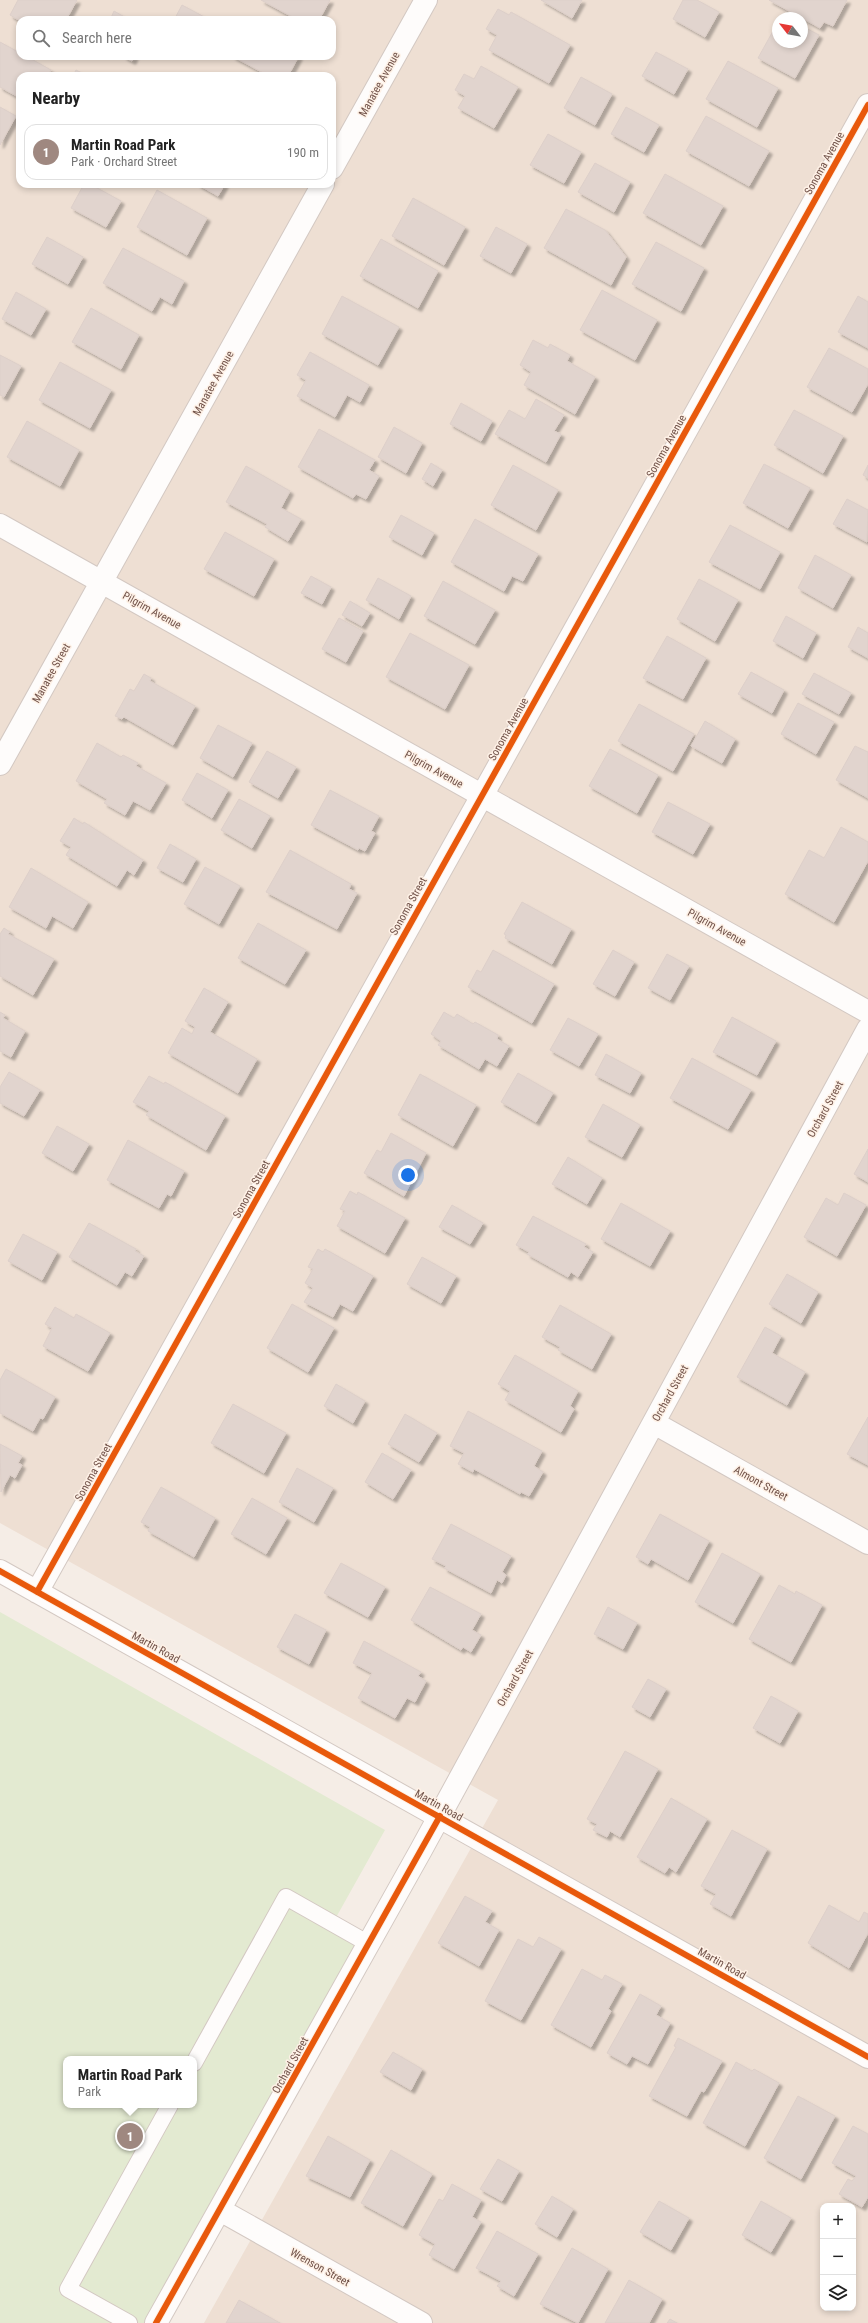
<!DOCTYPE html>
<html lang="en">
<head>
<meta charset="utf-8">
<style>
	:root { --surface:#fff; --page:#f6f6f6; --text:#222; --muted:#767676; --line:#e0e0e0; --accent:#9f8880 }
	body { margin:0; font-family:"Roboto Condensed",sans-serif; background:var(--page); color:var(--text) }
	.controls { position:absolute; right:12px; bottom:12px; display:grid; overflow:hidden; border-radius:8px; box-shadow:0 2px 6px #0003 }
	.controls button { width:36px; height:36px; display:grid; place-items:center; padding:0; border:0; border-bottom:1px solid var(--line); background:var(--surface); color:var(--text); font:20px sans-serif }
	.compass { position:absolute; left:772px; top:12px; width:36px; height:36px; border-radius:50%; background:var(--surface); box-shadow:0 2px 6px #0003; rotate:301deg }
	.you { position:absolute; left:408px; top:1175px; width:14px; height:14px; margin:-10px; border:3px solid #fff; border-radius:50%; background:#1a73e8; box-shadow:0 0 0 6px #1a73e833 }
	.badge { display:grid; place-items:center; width:26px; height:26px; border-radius:50%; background:var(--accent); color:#fff; font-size:13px; font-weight:700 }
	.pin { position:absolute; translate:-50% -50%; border:2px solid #fff; box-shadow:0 1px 4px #0006 }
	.popup { position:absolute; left:63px; top:2056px; width:134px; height:52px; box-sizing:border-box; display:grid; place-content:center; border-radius:8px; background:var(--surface); filter:drop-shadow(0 1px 3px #0005); font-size:13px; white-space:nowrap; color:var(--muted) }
	.popup b { font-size:15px; color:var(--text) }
	.popup::after { content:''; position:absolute; left:50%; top:100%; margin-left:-8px; border:8px solid transparent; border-top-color:var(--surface) }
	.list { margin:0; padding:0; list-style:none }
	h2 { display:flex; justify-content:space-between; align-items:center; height:52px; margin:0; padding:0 16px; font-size:17px }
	h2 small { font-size:13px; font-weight:400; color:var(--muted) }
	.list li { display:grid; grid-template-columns:26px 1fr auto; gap:12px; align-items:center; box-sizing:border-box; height:56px; margin:0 8px 8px; padding:0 8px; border:1px solid var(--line); border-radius:12px }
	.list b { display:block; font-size:15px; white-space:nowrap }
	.list p { margin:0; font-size:13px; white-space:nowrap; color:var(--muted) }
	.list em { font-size:13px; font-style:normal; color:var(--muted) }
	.icon { flex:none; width:22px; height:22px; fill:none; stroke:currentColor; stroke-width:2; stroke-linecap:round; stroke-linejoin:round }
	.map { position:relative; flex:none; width:868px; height:2323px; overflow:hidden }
	.search { position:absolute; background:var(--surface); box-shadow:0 2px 6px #0003; left:16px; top:16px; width:320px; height:44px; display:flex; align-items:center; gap:10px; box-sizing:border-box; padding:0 14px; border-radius:12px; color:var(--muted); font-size:15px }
	.panel { position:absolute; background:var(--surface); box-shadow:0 2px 6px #0003; left:16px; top:72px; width:320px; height:116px; border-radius:12px }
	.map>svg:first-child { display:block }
	.residential { fill:#eedfd3; fill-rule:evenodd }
	.green { fill:#e3ead1; fill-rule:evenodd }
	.building { fill:#e1d4ce; stroke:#ddcfc9; filter:url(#shadow) }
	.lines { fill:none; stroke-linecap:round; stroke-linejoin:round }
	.lane-casing { stroke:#d3c8c2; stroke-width:18 }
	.street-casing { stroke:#d3c8c2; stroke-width:24 }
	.lane { stroke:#fefcfb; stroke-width:16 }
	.street { stroke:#fefcfb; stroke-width:22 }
	.cycleway-casing { stroke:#fef1e6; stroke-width:8 }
	.cycleway { stroke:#e8590c; stroke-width:6 }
	.labels { text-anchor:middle; stroke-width:3; stroke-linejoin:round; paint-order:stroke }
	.street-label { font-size:11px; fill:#715249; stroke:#fef1e6 }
</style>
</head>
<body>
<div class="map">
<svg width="868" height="2323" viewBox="0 0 868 2323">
	<defs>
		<filter id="shadow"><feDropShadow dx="3.5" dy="3.5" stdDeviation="1" flood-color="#0004"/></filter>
	</defs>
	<rect width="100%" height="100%" fill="#f5ede6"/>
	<path class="residential" d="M 0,0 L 868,0 L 868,2323 L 204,2323 L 498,1800 L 0,1523 ZM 778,18 L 802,18 L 802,42 L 778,42 ZM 20,20 L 332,20 L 332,56 L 20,56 ZM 20,76 L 332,76 L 332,184 L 20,184 ZM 823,2206 L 853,2206 L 853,2308 L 823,2308 Z"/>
	<path class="green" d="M 0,1612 L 385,1830 L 329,1930 L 365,1950 L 155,2323 L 0,2323 ZM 66,2059 L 194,2059 L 194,2105 L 66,2105 Z"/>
	<path class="building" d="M 18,0 L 77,0 L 66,20 L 20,21 L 10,15 Z
		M 261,0 L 330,0 L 319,20 L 298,20 Z
		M 541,0 L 582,0 L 572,18 Z
		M 683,0 L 697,0 L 719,12 L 705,37 L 673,19 Z
		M 769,0 L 847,0 L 833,26 L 824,22 L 820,28 Z
		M 182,5 L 210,20 L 174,20 Z
		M 498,9 L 509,15 L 511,12 L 570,45 L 549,83 L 489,50 L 497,35 L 486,29 Z
		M 114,11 L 130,20 L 110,20 Z
		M 778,22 L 778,42 L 802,42 L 802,26 L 819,35 L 795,78 L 758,58 Z
		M 0,42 L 20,53 L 20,56 L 26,56 L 51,70 L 47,76 L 20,76 L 20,98 L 0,87 Z
		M 656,52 L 688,69 L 674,94 L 642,76 Z
		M 123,56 L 135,56 L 132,61 Z
		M 232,56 L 299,56 L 288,76 L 269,76 Z
		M 728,61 L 778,88 L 757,127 L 706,99 Z
		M 481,66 L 518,87 L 494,128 L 458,108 L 465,96 L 455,90 L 464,74 L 474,79 Z
		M 76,70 L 88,76 L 73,76 Z
		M 581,77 L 612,94 L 595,125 L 564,108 Z
		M 0,107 L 16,116 L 0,145 Z
		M 626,107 L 659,125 L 644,152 L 611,134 Z
		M 706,116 L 769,151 L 749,186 L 686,151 Z
		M 548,134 L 581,152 L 564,183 L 530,165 Z
		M 595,163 L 630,182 L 614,212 L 578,192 Z
		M 665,174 L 723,206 L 701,245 L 643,213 Z
		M 84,184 L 90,184 L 121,201 L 106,227 L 71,208 Z
		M 197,184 L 225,184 L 218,196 Z
		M 157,190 L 207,218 L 187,255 L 137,227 Z
		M 413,198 L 465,227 L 444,265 L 392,236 Z
		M 566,209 L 605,230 L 626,257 L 611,285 L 544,248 Z
		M 496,227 L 527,244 L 511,273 L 480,256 Z
		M 47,237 L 83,257 L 68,284 L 32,264 Z
		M 381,239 L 438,271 L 418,308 L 360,276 Z
		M 656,242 L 704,268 L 681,311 L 632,284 Z
		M 123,248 L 184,281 L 172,304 L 160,297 L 152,311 L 103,283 Z
		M 602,290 L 657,320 L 635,360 L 580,330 Z
		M 16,292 L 46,309 L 31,335 L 2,319 Z
		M 342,296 L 399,327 L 378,365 L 322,334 Z
		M 858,296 L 868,302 L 868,348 L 838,332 Z
		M 91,308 L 139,335 L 121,369 L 72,342 Z
		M 533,340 L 548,348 L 550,344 L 570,355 L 567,361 L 595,377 L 575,414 L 524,385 L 531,372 L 520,365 Z
		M 829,348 L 868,369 L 868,384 L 852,412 L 807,387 Z
		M 310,352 L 369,385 L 360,402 L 347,395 L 335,417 L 297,396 L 306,380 L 297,375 Z
		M 0,355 L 21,366 L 4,397 L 0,395 Z
		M 60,362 L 111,390 L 90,428 L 39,400 Z
		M 536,399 L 564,415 L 554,431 L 561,434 L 546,462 L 495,434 L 509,410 L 525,419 Z
		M 461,403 L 492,421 L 481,441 L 450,424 Z
		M 794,410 L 843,436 L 823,473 L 774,445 Z
		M 27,421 L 79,450 L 60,486 L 7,457 Z
		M 394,427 L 422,443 L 406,473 L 378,457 Z
		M 319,429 L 375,460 L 369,470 L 379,476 L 366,499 L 356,494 L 353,498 L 298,467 Z
		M 431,463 L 442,470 L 433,486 L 422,479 Z
		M 764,464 L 810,488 L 788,528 L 743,503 Z
		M 513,465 L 558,490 L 536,530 L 491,505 Z
		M 868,465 L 868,478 L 863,475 Z
		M 246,466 L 290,491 L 281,508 L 301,519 L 288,541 L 265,527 L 267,524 L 226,502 Z
		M 847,499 L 868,510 L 867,542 L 833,524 Z
		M 401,515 L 434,533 L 422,555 L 389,537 Z
		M 475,519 L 538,554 L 523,581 L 512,576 L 504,591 L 451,562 Z
		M 730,525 L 780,552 L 760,589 L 709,562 Z
		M 225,532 L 274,559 L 254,596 L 204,569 Z
		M 815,555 L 851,575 L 833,608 L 798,588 Z
		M 311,576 L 331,587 L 322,604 L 301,593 Z
		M 378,578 L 411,596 L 399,619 L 366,600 Z
		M 699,579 L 738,600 L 715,641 L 677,619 Z
		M 443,581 L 495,610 L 475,644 L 424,616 Z
		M 350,601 L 370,613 L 362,626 L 342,615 Z
		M 786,616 L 816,633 L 803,658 L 773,641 Z
		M 339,618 L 363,631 L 346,662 L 322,649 Z
		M 858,627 L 868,633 L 868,658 L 848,647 Z
		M 410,633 L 469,665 L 445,709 L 386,677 Z
		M 667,636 L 706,658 L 683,699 L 643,678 Z
		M 751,672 L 784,690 L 772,713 L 738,694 Z
		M 814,673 L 851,693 L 839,714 L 802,694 Z
		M 144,674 L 151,678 L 150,681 L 195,706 L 173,745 L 124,717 L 122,719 L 115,716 L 130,689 L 134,691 Z
		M 798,703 L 834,722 L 816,754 L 781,734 Z
		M 639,704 L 694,734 L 673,771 L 618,741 Z
		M 705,721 L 735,739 L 722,763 L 691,746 Z
		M 218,725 L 252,743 L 233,777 L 200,758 Z
		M 97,743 L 121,757 L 123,755 L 138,763 L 136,766 L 166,783 L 150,810 L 133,801 L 125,815 L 104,803 L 107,799 L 76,781 Z
		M 855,746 L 868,752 L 868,798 L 836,780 Z
		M 610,749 L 658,775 L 637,813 L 589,786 Z
		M 267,751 L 296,767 L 278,798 L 249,782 Z
		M 197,773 L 228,790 L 212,818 L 182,800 Z
		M 330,790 L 379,816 L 371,831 L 375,833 L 365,851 L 359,848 L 358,850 L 311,825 Z
		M 239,799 L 270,816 L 252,848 L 221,830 Z
		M 668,802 L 710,824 L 693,854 L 652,832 Z
		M 74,818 L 83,824 L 84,822 L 143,860 L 134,875 L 127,870 L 117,886 L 66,855 L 71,847 L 60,841 Z
		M 841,827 L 868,842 L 868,861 L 834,922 L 785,894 L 809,850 L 824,858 Z
		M 170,844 L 196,859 L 183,882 L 157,868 Z
		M 290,850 L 351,884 L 349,889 L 357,893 L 337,929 L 266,892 Z
		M 205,867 L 240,886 L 219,924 L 184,904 Z
		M 31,868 L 88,902 L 73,928 L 52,916 L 46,928 L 9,907 Z
		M 522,902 L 571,929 L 552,964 L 505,938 L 506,935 L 504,934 Z
		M 258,923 L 306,950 L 285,984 L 238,958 Z
		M 4,928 L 10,932 L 8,934 L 54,959 L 33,995 L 0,976 L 0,934 Z
		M 493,950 L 554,984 L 532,1023 L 468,987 L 477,970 L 481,972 Z
		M 613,950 L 634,962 L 615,996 L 593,984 Z
		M 667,954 L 689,966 L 670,1000 L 648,988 Z
		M 204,988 L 228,1002 L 210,1032 L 257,1059 L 238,1093 L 168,1053 L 182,1028 L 192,1034 L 195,1027 L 185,1021 Z
		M 0,1012 L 5,1015 L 3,1018 L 25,1031 L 11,1057 L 0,1051 Z
		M 444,1012 L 454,1018 L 457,1014 L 473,1024 L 475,1022 L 498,1035 L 497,1039 L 509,1046 L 497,1066 L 485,1059 L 479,1069 L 438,1045 L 441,1041 L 431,1034 Z
		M 732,1017 L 776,1041 L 757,1075 L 713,1052 Z
		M 568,1018 L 598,1034 L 579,1066 L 550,1050 Z
		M 606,1054 L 641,1073 L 630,1093 L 595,1075 Z
		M 692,1058 L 751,1090 L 728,1129 L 670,1098 Z
		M 9,1072 L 40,1090 L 24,1116 L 0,1103 L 0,1087 Z
		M 518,1073 L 553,1093 L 536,1122 L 501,1102 Z
		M 420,1074 L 476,1105 L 453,1146 L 398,1115 Z
		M 149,1076 L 164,1084 L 165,1082 L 225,1116 L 206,1150 L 146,1115 L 149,1111 L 133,1102 Z
		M 603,1104 L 640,1125 L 622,1157 L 585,1137 Z
		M 57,1126 L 89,1144 L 73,1171 L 42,1153 Z
		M 391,1133 L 426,1153 L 404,1196 L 364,1173 L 377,1150 L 381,1152 Z
		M 128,1140 L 184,1171 L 171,1196 L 167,1194 L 159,1208 L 107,1180 Z
		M 868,1149 L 868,1182 L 854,1174 Z
		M 568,1157 L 602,1178 L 587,1204 L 552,1184 Z
		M 350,1191 L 357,1195 L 358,1192 L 405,1218 L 385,1253 L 337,1226 L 345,1211 L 340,1209 Z
		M 844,1193 L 866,1205 L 837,1256 L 804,1237 L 826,1198 L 838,1205 Z
		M 621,1203 L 670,1231 L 650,1266 L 601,1239 Z
		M 452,1205 L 483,1223 L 470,1244 L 439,1227 Z
		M 533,1216 L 586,1244 L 584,1247 L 593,1252 L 578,1277 L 571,1272 L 568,1277 L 527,1254 L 529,1252 L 516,1245 Z
		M 89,1223 L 136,1249 L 135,1251 L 144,1256 L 132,1276 L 125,1272 L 117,1285 L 69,1257 Z
		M 23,1234 L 57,1252 L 42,1280 L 8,1261 Z
		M 318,1249 L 323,1252 L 325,1249 L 373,1276 L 353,1311 L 340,1304 L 333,1317 L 304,1302 L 313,1288 L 305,1283 L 313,1269 L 308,1267 Z
		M 422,1257 L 456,1276 L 441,1303 L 407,1284 Z
		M 787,1274 L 818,1292 L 801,1323 L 769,1304 Z
		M 292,1304 L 334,1328 L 308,1372 L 267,1348 Z
		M 560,1305 L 611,1334 L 592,1369 L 558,1350 L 560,1347 L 542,1337 Z
		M 55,1307 L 74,1318 L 76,1314 L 110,1333 L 88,1371 L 43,1346 L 52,1328 L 45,1324 Z
		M 765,1327 L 781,1336 L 772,1353 L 805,1372 L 787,1405 L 737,1377 Z
		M 515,1355 L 578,1391 L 570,1406 L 574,1409 L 561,1432 L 505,1400 L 510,1391 L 498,1384 Z
		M 6,1369 L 55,1397 L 43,1419 L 40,1418 L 33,1431 L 0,1413 L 0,1380 Z
		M 336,1384 L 365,1401 L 353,1423 L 324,1406 Z
		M 233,1404 L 286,1433 L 264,1473 L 211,1443 Z
		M 468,1411 L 542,1451 L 534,1466 L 543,1472 L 529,1496 L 521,1492 L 520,1494 L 474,1469 L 473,1472 L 458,1464 L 464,1453 L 450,1446 Z
		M 405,1414 L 437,1433 L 419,1462 L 388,1444 Z
		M 868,1417 L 868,1465 L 847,1454 Z
		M 0,1444 L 22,1456 L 18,1463 L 22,1465 L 15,1478 L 10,1475 L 1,1492 Z
		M 382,1453 L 411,1470 L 393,1499 L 365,1482 Z
		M 297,1468 L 333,1488 L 314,1522 L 279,1502 Z
		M 161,1487 L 215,1518 L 194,1557 L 148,1531 L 150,1527 L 141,1522 Z
		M 252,1498 L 287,1518 L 266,1554 L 231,1534 Z
		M 660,1514 L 709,1541 L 688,1580 L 651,1559 L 648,1564 L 636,1557 Z
		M 451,1524 L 511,1556 L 502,1572 L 506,1575 L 502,1583 L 497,1580 L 491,1593 L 444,1568 L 446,1566 L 432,1559 Z
		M 722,1553 L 760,1574 L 733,1623 L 695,1602 Z
		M 341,1563 L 385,1587 L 368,1617 L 324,1593 Z
		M 779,1585 L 795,1594 L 796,1591 L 822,1605 L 791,1662 L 749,1639 Z
		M 430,1587 L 481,1614 L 472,1630 L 481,1635 L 471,1652 L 463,1647 L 461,1650 L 411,1620 Z
		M 608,1607 L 637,1623 L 623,1649 L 594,1634 Z
		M 295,1614 L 326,1630 L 309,1664 L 277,1647 Z
		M 364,1641 L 421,1672 L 418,1676 L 426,1681 L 415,1702 L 407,1698 L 395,1718 L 358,1698 L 372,1673 L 353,1663 Z
		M 648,1679 L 666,1689 L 650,1717 L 632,1707 Z
		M 771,1696 L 798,1711 L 780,1743 L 753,1728 Z
		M 625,1751 L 658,1769 L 620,1837 L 610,1831 L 607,1837 L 593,1830 L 597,1824 L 587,1819 Z
		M 671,1798 L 707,1819 L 676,1872 L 669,1867 L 665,1873 L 637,1857 Z
		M 732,1830 L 767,1849 L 731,1916 L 710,1904 L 716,1894 L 701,1886 Z
		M 465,1896 L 492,1911 L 485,1922 L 499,1930 L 479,1966 L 438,1943 Z
		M 829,1905 L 859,1922 L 864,1912 L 868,1914 L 868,1933 L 849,1968 L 808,1943 Z
		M 539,1937 L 561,1949 L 521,2020 L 485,2001 L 518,1939 L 533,1947 Z
		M 582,1969 L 602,1980 L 605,1975 L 622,1984 L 608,2009 L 611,2011 L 591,2047 L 551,2025 Z
		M 640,1994 L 661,2006 L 656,2015 L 670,2023 L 648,2064 L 632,2056 L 627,2064 L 607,2053 Z
		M 678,2038 L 722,2061 L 704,2092 L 701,2091 L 687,2116 L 649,2096 L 676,2047 L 674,2046 Z
		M 393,2052 L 422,2069 L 411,2090 L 380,2072 Z
		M 736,2062 L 752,2071 L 754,2069 L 779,2083 L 745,2146 L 703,2123 Z
		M 798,2096 L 835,2116 L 801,2179 L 764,2158 Z
		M 853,2126 L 868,2134 L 868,2197 L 862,2207 L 839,2194 L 848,2179 L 852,2181 L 856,2176 L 832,2163 Z
		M 328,2136 L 370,2160 L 350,2197 L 306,2176 Z
		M 391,2150 L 432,2174 L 403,2226 L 361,2203 Z
		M 498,2159 L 519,2171 L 502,2201 L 480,2189 Z
		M 452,2184 L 481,2200 L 472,2217 L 481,2222 L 454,2269 L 429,2255 L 435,2244 L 419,2235 L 439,2199 L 443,2201 Z
		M 552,2196 L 573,2209 L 557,2237 L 535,2224 Z
		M 659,2201 L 689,2218 L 671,2250 L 640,2232 Z
		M 761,2201 L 791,2218 L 771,2252 L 742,2235 Z
		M 497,2231 L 538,2254 L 514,2296 L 497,2286 L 501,2281 L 476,2268 Z
		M 572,2248 L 608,2269 L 578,2323 L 540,2304 Z
		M 629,2280 L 662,2299 L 649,2323 L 605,2323 Z
		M 239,2300 L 280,2323 L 226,2323 Z
		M 670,2319 L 677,2323 L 667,2323 Z"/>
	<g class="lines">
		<defs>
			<path id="lane" d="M 194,2063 L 286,1897 L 369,1944
				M 129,2323 L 68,2289 L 170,2105"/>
			<path id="street" d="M 332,168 L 426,0
				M 0,525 L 868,1012
				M 0,764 L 323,184
				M 654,1423 L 868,1543
				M 0,1571 L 868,2057
				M 37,1592 L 868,105
				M 220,2210 L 421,2323
				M 156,2323 L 421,1850 L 868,1029"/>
		</defs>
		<use href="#lane" class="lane-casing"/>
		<use href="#street" class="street-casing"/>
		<use href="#lane" class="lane"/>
		<use href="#street" class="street"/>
		<defs>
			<path id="cycleway" d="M 0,1571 L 868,2057
				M 37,1592 L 868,105
				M 156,2323 L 440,1816"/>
		</defs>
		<use href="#cycleway" class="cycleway-casing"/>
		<use href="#cycleway" class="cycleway"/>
	</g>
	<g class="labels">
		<g class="street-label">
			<text transform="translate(379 84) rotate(-61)" y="4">Manatee Avenue</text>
			<text transform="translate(824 163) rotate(-61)" y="4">Sonoma Avenue</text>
			<text transform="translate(213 383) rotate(-61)" y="4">Manatee Avenue</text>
			<text transform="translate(666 446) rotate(-61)" y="4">Sonoma Avenue</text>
			<text transform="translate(152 610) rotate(29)" y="4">Pilgrim Avenue</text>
			<text transform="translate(51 673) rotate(-61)" y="4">Manatee Street</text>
			<text transform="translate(508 729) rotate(-61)" y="4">Sonoma Avenue</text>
			<text transform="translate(434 769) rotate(29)" y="4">Pilgrim Avenue</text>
			<text transform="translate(408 906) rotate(-61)" y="4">Sonoma Street</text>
			<text transform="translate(717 927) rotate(29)" y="4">Pilgrim Avenue</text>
			<text transform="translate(825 1109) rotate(-61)" y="4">Orchard Street</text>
			<text transform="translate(251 1189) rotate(-61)" y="4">Sonoma Street</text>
			<text transform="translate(670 1393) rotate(-61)" y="4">Orchard Street</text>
			<text transform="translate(93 1472) rotate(-61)" y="4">Sonoma Street</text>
			<text transform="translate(761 1483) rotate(29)" y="4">Almont Street</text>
			<text transform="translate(156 1647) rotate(29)" y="4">Martin Road</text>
			<text transform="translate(515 1678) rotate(-61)" y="4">Orchard Street</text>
			<text transform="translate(439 1805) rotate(29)" y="4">Martin Road</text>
			<text transform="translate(722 1963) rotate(29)" y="4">Martin Road</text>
			<text transform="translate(290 2065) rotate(-61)" y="4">Orchard Street</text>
			<text transform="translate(320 2267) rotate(29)" y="4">Wrenson Street</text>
		</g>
	</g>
</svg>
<div class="controls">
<button>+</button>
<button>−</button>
<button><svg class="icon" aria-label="layers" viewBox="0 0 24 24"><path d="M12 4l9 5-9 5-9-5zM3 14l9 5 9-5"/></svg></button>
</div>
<svg class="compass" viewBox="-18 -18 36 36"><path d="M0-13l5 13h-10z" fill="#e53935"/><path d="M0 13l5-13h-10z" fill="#767676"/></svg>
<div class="you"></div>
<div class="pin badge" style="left:130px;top:2136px">1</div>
<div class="popup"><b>Martin Road Park</b>Park</div>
<div class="search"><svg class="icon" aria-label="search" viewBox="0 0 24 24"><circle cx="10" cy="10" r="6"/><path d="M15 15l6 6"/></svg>Search here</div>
<section class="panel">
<h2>Nearby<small></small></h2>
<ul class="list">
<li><span class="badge">1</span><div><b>Martin Road Park</b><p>Park · Orchard Street</p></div><em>190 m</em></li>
</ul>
</section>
</div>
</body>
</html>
